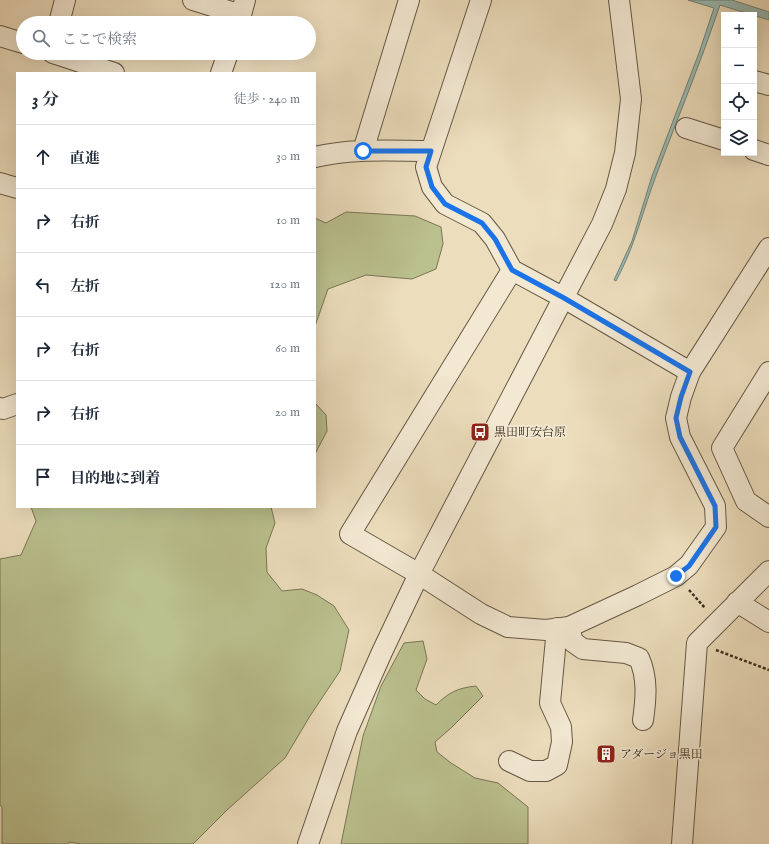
<!DOCTYPE html>
<html lang="ja">
<head>
<meta charset="utf-8">
<style>
	:root { --surface:#fff; --page:#f2f2f3; --text:#1f2937; --muted:#747a83; --line:#e0e1e3 }
	body { margin:0; font-family:"IM FELL English","Noto Serif JP",serif; background:var(--page); color:var(--text) }
	.controls { position:absolute; right:12px; top:12px; display:grid; overflow:hidden; border-radius:0px; box-shadow:0 4px 16px #0002 }
	.controls button { width:36px; height:36px; display:grid; place-items:center; padding:0; border:0; border-bottom:1px solid var(--line); background:var(--surface); color:var(--text); font:20px sans-serif }
	.stop { position:absolute; width:12px; height:12px; margin:-9px; border:3px solid #1a73e8; border-radius:50%; background:#fff }
	.stop.end { background:#1a73e8; border-color:#fff; box-shadow:0 1px 4px #0008 }
	.list { margin:0; padding:0; list-style:none }
	h2 { display:flex; justify-content:space-between; align-items:center; height:52px; margin:0; padding:0 16px; font-size:17px }
	h2 small { font-size:13px; font-weight:400; color:var(--muted) }
	.list li { display:grid; grid-template-columns:26px 1fr auto; gap:12px; align-items:center; box-sizing:border-box; height:64px; padding:0 16px; border-top:1px solid var(--line) }
	.list b { display:block; font-size:15px; white-space:nowrap }
	.list em { font-size:13px; font-style:normal; color:var(--muted) }
	.icon { flex:none; width:22px; height:22px; fill:none; stroke:currentColor; stroke-width:2; stroke-linecap:round; stroke-linejoin:round }
	.map { position:relative; flex:none; width:769px; height:844px; overflow:hidden }
	.search { position:absolute; background:var(--surface); box-shadow:0 4px 16px #0002; left:16px; top:16px; width:300px; height:44px; display:flex; align-items:center; gap:10px; box-sizing:border-box; padding:0 14px; border-radius:22px; color:var(--muted); font-size:15px }
	.panel { position:absolute; background:var(--surface); box-shadow:0 4px 16px #0002; left:16px; top:72px; width:300px; height:436px; border-radius:0px }
	.map>svg:first-child { display:block }
	.green { fill:#bac08e; stroke:#797656 }
	.water { fill:#99bbb5; stroke:#728278 }
	.lines { fill:none; stroke-linecap:round; stroke-linejoin:round }
	.minor-casing { stroke:#655845; stroke-width:22 }
	.path { stroke:#382c1d; stroke-width:2.5; stroke-dasharray:3 2; stroke-linecap:butt }
	.minor { stroke:#f3e9d3; stroke-width:20 }
	.route { stroke:#1a73e8; stroke-width:5 }
	.labels { text-anchor:middle; stroke-width:3.5; stroke-linejoin:round; paint-order:stroke }
	.poi-label { font-size:12px; fill:#382c1d; stroke:#f3e9d3; text-anchor:start }
</style>
</head>
<body>
<div class="map">
<svg width="769" height="844" viewBox="0 0 769 844">
	<rect width="100%" height="100%" fill="#ecddbc"/>
	<filter id="stains"><feTurbulence type="fractalNoise" baseFrequency=".005" numOctaves="4"/><feColorMatrix values="0 0 0 0 .2 0 0 0 0 .09 0 0 0 0 .02 0 0 0 .5 -.17"/></filter>
	<radialGradient id="worn" r=".72"><stop offset=".6" stop-color="#630" stop-opacity="0"/><stop offset="1" stop-color="#630" stop-opacity=".3"/></radialGradient>
	<path class="green" d="M 346,212 L 415,216 L 441,227 L 443,244 L 436,269 L 412,279 L 366,275 L 328,289 L 315,326 L 315,218 L 326,223 Z
		M 315,403 L 326,415 L 327,431 L 315,454 Z
		M 31,507 L 271,507 L 275,523 L 266,548 L 267,572 L 282,591 L 302,589 L 317,595 L 334,606 L 349,630 L 340,671 L 310,716 L 285,758 L 227,810 L 193,844 L 81,844 L 69,842 L 68,844 L 2,844 L 2,807 L 0,805 L 0,559 L 21,555 L 36,521 Z
		M 423,641 L 427,659 L 416,690 L 425,699 L 436,705 C 449,692 458,688 476,686 L 483,696 L 451,728 L 435,742 L 437,752 L 451,763 L 475,778 L 498,783 L 528,807 L 528,844 L 341,844 L 363,736 L 381,686 L 404,643 Z"/>
	<path class="water" d="M 688,0 L 732,0 L 769,12 L 769,20 L 720,5 C 701,62 678,117 657,173 C 643,210 635,246 616,281 L 614,280 L 632,241 L 652,176 L 699,53 L 714,8 Z"/>
	<g class="lines">
		<defs>
			<path id="minor" d="M 193,0 L 241,15 L 245,0
				M 481,0 L 426,167 L 432,187 L 445,204 L 482,223 L 495,239 L 512,270 L 564,298 L 690,372
				M 59,23 L 65,0
				M 0,36 L 23,43
				M 53,53 L 114,73
				M 221,73 L 228,53
				M 754,81 L 769,85
				M 686,128 L 724,140
				M 754,150 L 769,155
				M 363,151 L 409,0
				M 315,157 C 353,148 392,151 431,151
				M 0,183 L 17,188
				M 512,270 L 350,534 L 419,574 L 481,614 L 508,627 L 546,630 L 569,627 L 638,595 L 676,576 L 689,565 L 716,527 L 715,506 L 680,437 L 676,418 L 681,397 L 690,372 L 769,248
				M 769,372 L 722,448 L 746,501 L 769,517
				M 0,408 L 3,409 L 17,404
				M 737,602 L 769,622
				M 569,627 L 573,642 L 583,649 L 626,653 L 639,658 C 648,678 646,699 643,720
				M 509,761 L 530,771 L 546,771 L 557,765 L 562,742 L 561,727 L 550,703 L 557,628
				M 308,844 L 347,731 L 382,652 L 419,574 L 602,224 L 616,189 L 625,153 L 631,99 L 619,0
				M 682,844 L 697,643 L 769,571"/>
		</defs>
		<use href="#minor" class="minor-casing"/>
		<path class="path" d="M 689,590 L 705,608
			M 716,650 L 769,670"/>
		<use href="#minor" class="minor"/>
	</g>
	<g class="lines">
		<path class="route" d="M 363,151 L 431,151 L 426,167 L 432,187 L 445,204 L 482,223 L 495,239 L 512,270 L 564,298 L 690,372 L 681,397 L 676,418 L 680,437 L 715,506 L 716,527 L 689,566 L 676,576"/>
	</g>
	<defs>
		<symbol id="bus-square" viewBox="-11 -11 22 22"><rect x="-9" y="-9" width="18" height="18" rx="4" fill="#8f2418" stroke="#f3e9d3"/><path d="M-5-6H5V4H4V6H2V4H-2V6H-4V4H-5ZM-3.5-4V0h7V-4ZM-3.5 1.2v1.5H-2V1.2ZM2 1.2v1.5H3.5V1.2Z" fill="#fff"/></symbol>
		<symbol id="building-square" viewBox="-11 -11 22 22"><rect x="-9" y="-9" width="18" height="18" rx="4" fill="#8f2418" stroke="#f3e9d3"/><path d="M-4-6H4V6H1V3H-1V6H-4ZM-2.5-4.3h1.7v1.8h-1.7ZM.8-4.3h1.7v1.8H.8ZM-2.5-1h1.7V.8h-1.7ZM.8-1h1.7V.8H.8Z" fill="#fff"/></symbol>
	</defs>
	<g fill-rule="evenodd">
		<use href="#bus-square" x="469" y="421" width="22" height="22"/>
		<use href="#building-square" x="595" y="743" width="22" height="22"/>
	</g>
	<g class="labels">
		<g class="poi-label">
			<text x="494" y="436">黒田町安台原</text>
			<text x="620" y="758">アダージョ黒田</text>
		</g>
	</g>
	<rect width="100%" height="100%" filter="url(#stains)"/>
	<rect width="100%" height="100%" fill="url(#worn)"/>
</svg>
<div class="controls">
<button>+</button>
<button>−</button>
<button><svg class="icon" aria-label="locate" viewBox="0 0 24 24"><circle cx="12" cy="12" r="6"/><path d="M12 2v4M12 18v4M2 12h4M18 12h4"/></svg></button>
<button><svg class="icon" aria-label="layers" viewBox="0 0 24 24"><path d="M12 4l9 5-9 5-9-5zM3 14l9 5 9-5"/></svg></button>
</div>
<div class="stop" style="left:363px;top:151px"></div>
<div class="stop end" style="left:676px;top:576px"></div>
<div class="search"><svg class="icon" aria-label="search" viewBox="0 0 24 24"><circle cx="10" cy="10" r="6"/><path d="M15 15l6 6"/></svg>ここで検索</div>
<section class="panel">
<h2>3 分<small>徒歩 · 240 m</small></h2>
<ul class="list">
<li><svg class="icon" aria-label="ahead" viewBox="0 0 24 24"><path d="M12 20V5M6 11l6-6 6 6"/></svg><div><b>直進</b></div><em>30 m</em></li>
<li><svg class="icon" aria-label="right" viewBox="0 0 24 24"><path d="M7 20v-9h11M14 6l5 5-5 5"/></svg><div><b>右折</b></div><em>10 m</em></li>
<li><svg class="icon" aria-label="left" viewBox="0 0 24 24"><path d="M17 20v-9H6M10 6l-5 5 5 5"/></svg><div><b>左折</b></div><em>120 m</em></li>
<li><svg class="icon" aria-label="right" viewBox="0 0 24 24"><path d="M7 20v-9h11M14 6l5 5-5 5"/></svg><div><b>右折</b></div><em>60 m</em></li>
<li><svg class="icon" aria-label="right" viewBox="0 0 24 24"><path d="M7 20v-9h11M14 6l5 5-5 5"/></svg><div><b>右折</b></div><em>20 m</em></li>
<li><svg class="icon" aria-label="arrive" viewBox="0 0 24 24"><path d="M6 21V4h12l-3 4 3 4H6"/></svg><div><b>目的地に到着</b></div></li>
</ul>
</section>
</div>
</body>
</html>
